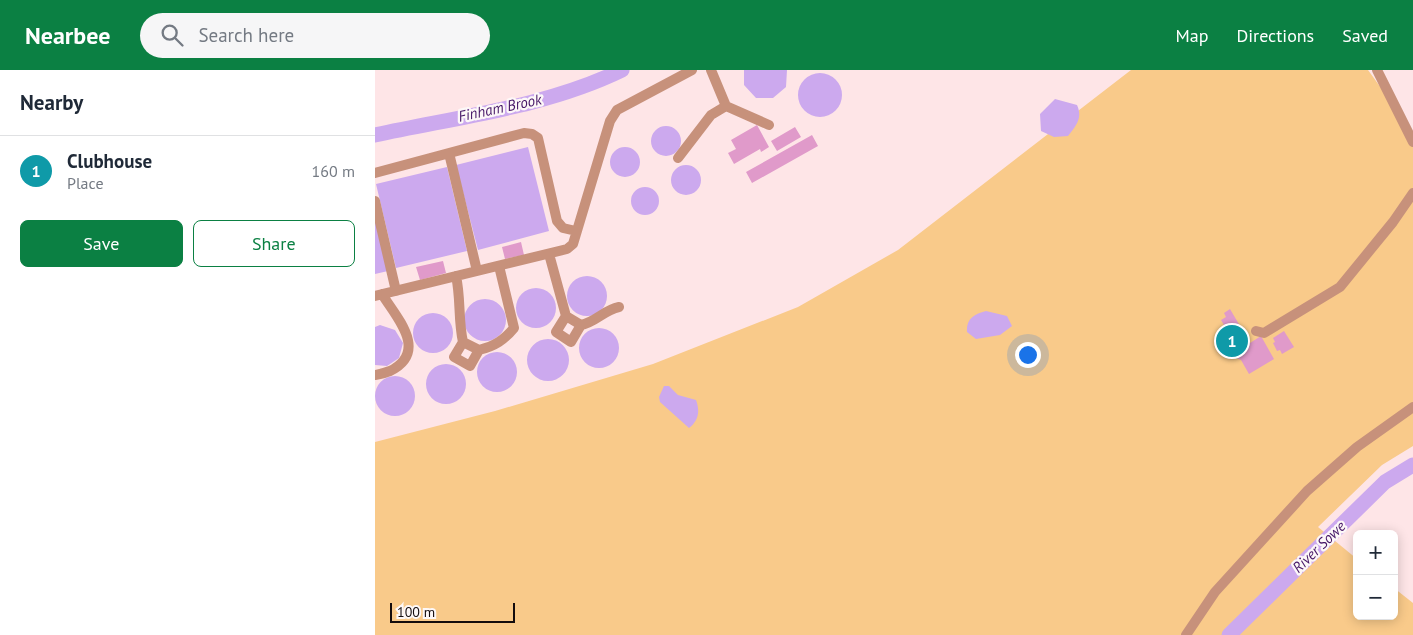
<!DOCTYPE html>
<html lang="en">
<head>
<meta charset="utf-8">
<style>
	:root { --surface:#fff; --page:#f6f6f7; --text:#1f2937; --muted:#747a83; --line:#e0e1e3; --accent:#0b8043 }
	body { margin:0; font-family:"PT Sans",sans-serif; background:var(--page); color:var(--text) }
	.controls { position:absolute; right:15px; bottom:15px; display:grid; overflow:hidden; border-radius:8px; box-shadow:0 2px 12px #0003 }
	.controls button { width:45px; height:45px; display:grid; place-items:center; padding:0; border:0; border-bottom:1px solid var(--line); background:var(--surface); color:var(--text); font:25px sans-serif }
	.scale { position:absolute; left:15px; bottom:12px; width:125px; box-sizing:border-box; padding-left:5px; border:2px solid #140c0d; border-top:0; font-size:14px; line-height:18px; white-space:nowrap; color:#140c0d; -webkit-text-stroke:4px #fdf8f8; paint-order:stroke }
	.you { position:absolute; left:652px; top:284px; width:18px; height:18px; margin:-12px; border:4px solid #fff; border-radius:50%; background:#1a73e8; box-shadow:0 0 0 8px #1a73e833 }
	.badge { display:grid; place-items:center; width:32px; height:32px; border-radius:50%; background:var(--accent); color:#fff; font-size:16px; font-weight:700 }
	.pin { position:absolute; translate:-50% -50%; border:2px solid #fff; box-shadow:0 1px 5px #0006 }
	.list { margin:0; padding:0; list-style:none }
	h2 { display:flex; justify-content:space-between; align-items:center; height:65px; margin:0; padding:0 20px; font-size:21px }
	h2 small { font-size:16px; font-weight:400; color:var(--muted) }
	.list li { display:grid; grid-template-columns:32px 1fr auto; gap:15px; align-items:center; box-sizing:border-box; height:70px; padding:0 20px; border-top:1px solid var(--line) }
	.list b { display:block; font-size:19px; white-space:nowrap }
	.list p { margin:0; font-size:16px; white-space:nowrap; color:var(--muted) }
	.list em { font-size:16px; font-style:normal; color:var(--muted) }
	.actions { display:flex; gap:10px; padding:15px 20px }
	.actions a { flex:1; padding:11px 0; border:1px solid var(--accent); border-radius:8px; text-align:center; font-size:18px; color:var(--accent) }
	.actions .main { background:var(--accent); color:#fff }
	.icon { flex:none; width:28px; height:28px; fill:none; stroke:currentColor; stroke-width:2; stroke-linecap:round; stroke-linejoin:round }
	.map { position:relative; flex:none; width:1038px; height:565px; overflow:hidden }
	header { display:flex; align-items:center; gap:30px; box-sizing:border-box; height:70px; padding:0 25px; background:var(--accent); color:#fff }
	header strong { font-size:24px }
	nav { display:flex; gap:28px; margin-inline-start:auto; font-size:18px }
	.search { width:350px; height:45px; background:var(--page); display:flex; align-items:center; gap:12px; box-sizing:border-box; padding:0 18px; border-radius:28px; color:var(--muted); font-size:19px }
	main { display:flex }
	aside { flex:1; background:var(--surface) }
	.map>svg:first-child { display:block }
	.green { fill:#f9ca8a }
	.water { fill:#cca9ee }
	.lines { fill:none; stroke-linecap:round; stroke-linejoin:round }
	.river { stroke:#cca9ee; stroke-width:15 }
	.building { fill:#e09aca }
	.minor { stroke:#c7917b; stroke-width:10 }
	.labels { text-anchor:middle; stroke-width:4.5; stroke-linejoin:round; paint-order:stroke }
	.water-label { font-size:15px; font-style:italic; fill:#471868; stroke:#fdf8f8 }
</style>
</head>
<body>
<header>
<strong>Nearbee</strong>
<div class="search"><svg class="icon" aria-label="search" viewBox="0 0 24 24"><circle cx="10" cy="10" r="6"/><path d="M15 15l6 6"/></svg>Search here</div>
<nav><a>Map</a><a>Directions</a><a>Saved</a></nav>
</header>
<main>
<aside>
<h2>Nearby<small></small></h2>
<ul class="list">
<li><span class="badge" style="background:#0f9aa8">1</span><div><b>Clubhouse</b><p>Place</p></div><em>160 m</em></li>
</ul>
<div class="actions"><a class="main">Save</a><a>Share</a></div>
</aside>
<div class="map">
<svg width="1038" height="565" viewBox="0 0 1038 565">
	<rect width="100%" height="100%" fill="#fee5e7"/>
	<path class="green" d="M 756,0 L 993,0 L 1038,62 L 1038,376 L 1007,395 L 943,457 L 982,489 L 982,546 L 1019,546 L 1019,518 L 1038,533 L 1038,565 L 0,565 L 0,372 L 120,341 L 278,294 L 423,237 L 523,180 Z"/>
	<path class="water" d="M 369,0 L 412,0 L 411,17 L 398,28 L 381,28 L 369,15 Z
		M423 25a22 22 0 1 1 44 0a22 22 0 1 1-44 0Z
		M 680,29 L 702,35 C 708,48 701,56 693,66 L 679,67 L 666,61 L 665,44 Z
		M276 71a15 15 0 1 1 30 0a15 15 0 1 1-30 0Z
		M 153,77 L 174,161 L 103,180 L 81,95 Z
		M235 92a15 15 0 1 1 30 0a15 15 0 1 1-30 0Z
		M296 110a15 15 0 1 1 30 0a15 15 0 1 1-30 0Z
		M 72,97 L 92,181 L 21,198 L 1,114 Z
		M256 131a14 14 0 1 1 28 0a14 14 0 1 1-28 0Z
		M 0,148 L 13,201 L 0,204 Z
		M192 226a20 20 0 1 1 40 0a20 20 0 1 1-40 0Z
		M141 238a20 20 0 1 1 40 0a20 20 0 1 1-40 0Z
		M89 250a21 21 0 1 1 42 0a21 21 0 1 1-42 0Z
		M 611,241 L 632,246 L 637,256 L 625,265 L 601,269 L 592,262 C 591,249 599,244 611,241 Z
		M38 263a20 20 0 1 1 40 0a20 20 0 1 1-40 0Z
		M 5,255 L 20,260 L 28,273 L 24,288 L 12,296 L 0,295 L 0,257 Z
		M204 278a20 20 0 1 1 40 0a20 20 0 1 1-40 0Z
		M152 290a21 21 0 1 1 42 0a21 21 0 1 1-42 0Z
		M102 302a20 20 0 1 1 40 0a20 20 0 1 1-40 0Z
		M51 314a20 20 0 1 1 40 0a20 20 0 1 1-40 0Z
		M0 326a20 20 0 1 1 40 0a20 20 0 1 1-40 0Z
		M 289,316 L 294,316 L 303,325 L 321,330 C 325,341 324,350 314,358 L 285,332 L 284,327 Z"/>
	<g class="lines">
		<path class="river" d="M 0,65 C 82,47 171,37 247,0
			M 854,565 L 1010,412 L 1038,395"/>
	</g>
	<path class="building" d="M 382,55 L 394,77 L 386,82 L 385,79 L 359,94 L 353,83 L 361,79 L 356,70 Z
		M 420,57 L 426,67 L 402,81 L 396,71 Z
		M 437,65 L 443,76 L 377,113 L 371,102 Z
		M 146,172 L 149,185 L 130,189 L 127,177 Z
		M 68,191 L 71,203 L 45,210 L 41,197 Z
		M 855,239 L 875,273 L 886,266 L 899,289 L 874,304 L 866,290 L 848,282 L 845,278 L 848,274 L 844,272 L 843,275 L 840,269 L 849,255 L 846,250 L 851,247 L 849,243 Z
		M 909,261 L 919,277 L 907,284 L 905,280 L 902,281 L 898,273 L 900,272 L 898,268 Z"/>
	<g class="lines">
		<path class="minor" d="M 336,0 L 351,36 L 394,55
			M 1002,0 L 1038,72
			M 74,83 L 102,201
			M 303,88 L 336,45 L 351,36
			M 0,103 L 149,63 L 157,64 L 163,68 L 182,151 L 188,158 L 201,161
			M 0,131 L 21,221
			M 174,184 L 191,246
			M 81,206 C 86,228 83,250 88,272
			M 0,226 L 192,179 L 198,174 L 235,51 L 242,40 L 317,0
			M 191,246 L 206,255 L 196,272 L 181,262 Z
			M 206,255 C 221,252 229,240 244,237
			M 881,261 L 889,263 L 965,217 L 1018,152 L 1038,123
			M 104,280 L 95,296 L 79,287 L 88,272 L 104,280 C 120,276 129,270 139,258 L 124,196
			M 0,305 C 5,304 10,303 15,301 C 55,281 20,246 7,224
			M 811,565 L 840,522 L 932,421 L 982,377 L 1038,337"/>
	</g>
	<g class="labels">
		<g class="water-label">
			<text transform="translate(125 38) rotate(-12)" y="5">Finham Brook</text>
			<text transform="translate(944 477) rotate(-44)" y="5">River Sowe</text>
		</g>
	</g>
</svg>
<div class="controls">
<button>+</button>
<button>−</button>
</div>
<div class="scale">100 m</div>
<div class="you"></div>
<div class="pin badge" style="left:857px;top:271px;background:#0f9aa8">1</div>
</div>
</main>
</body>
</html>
